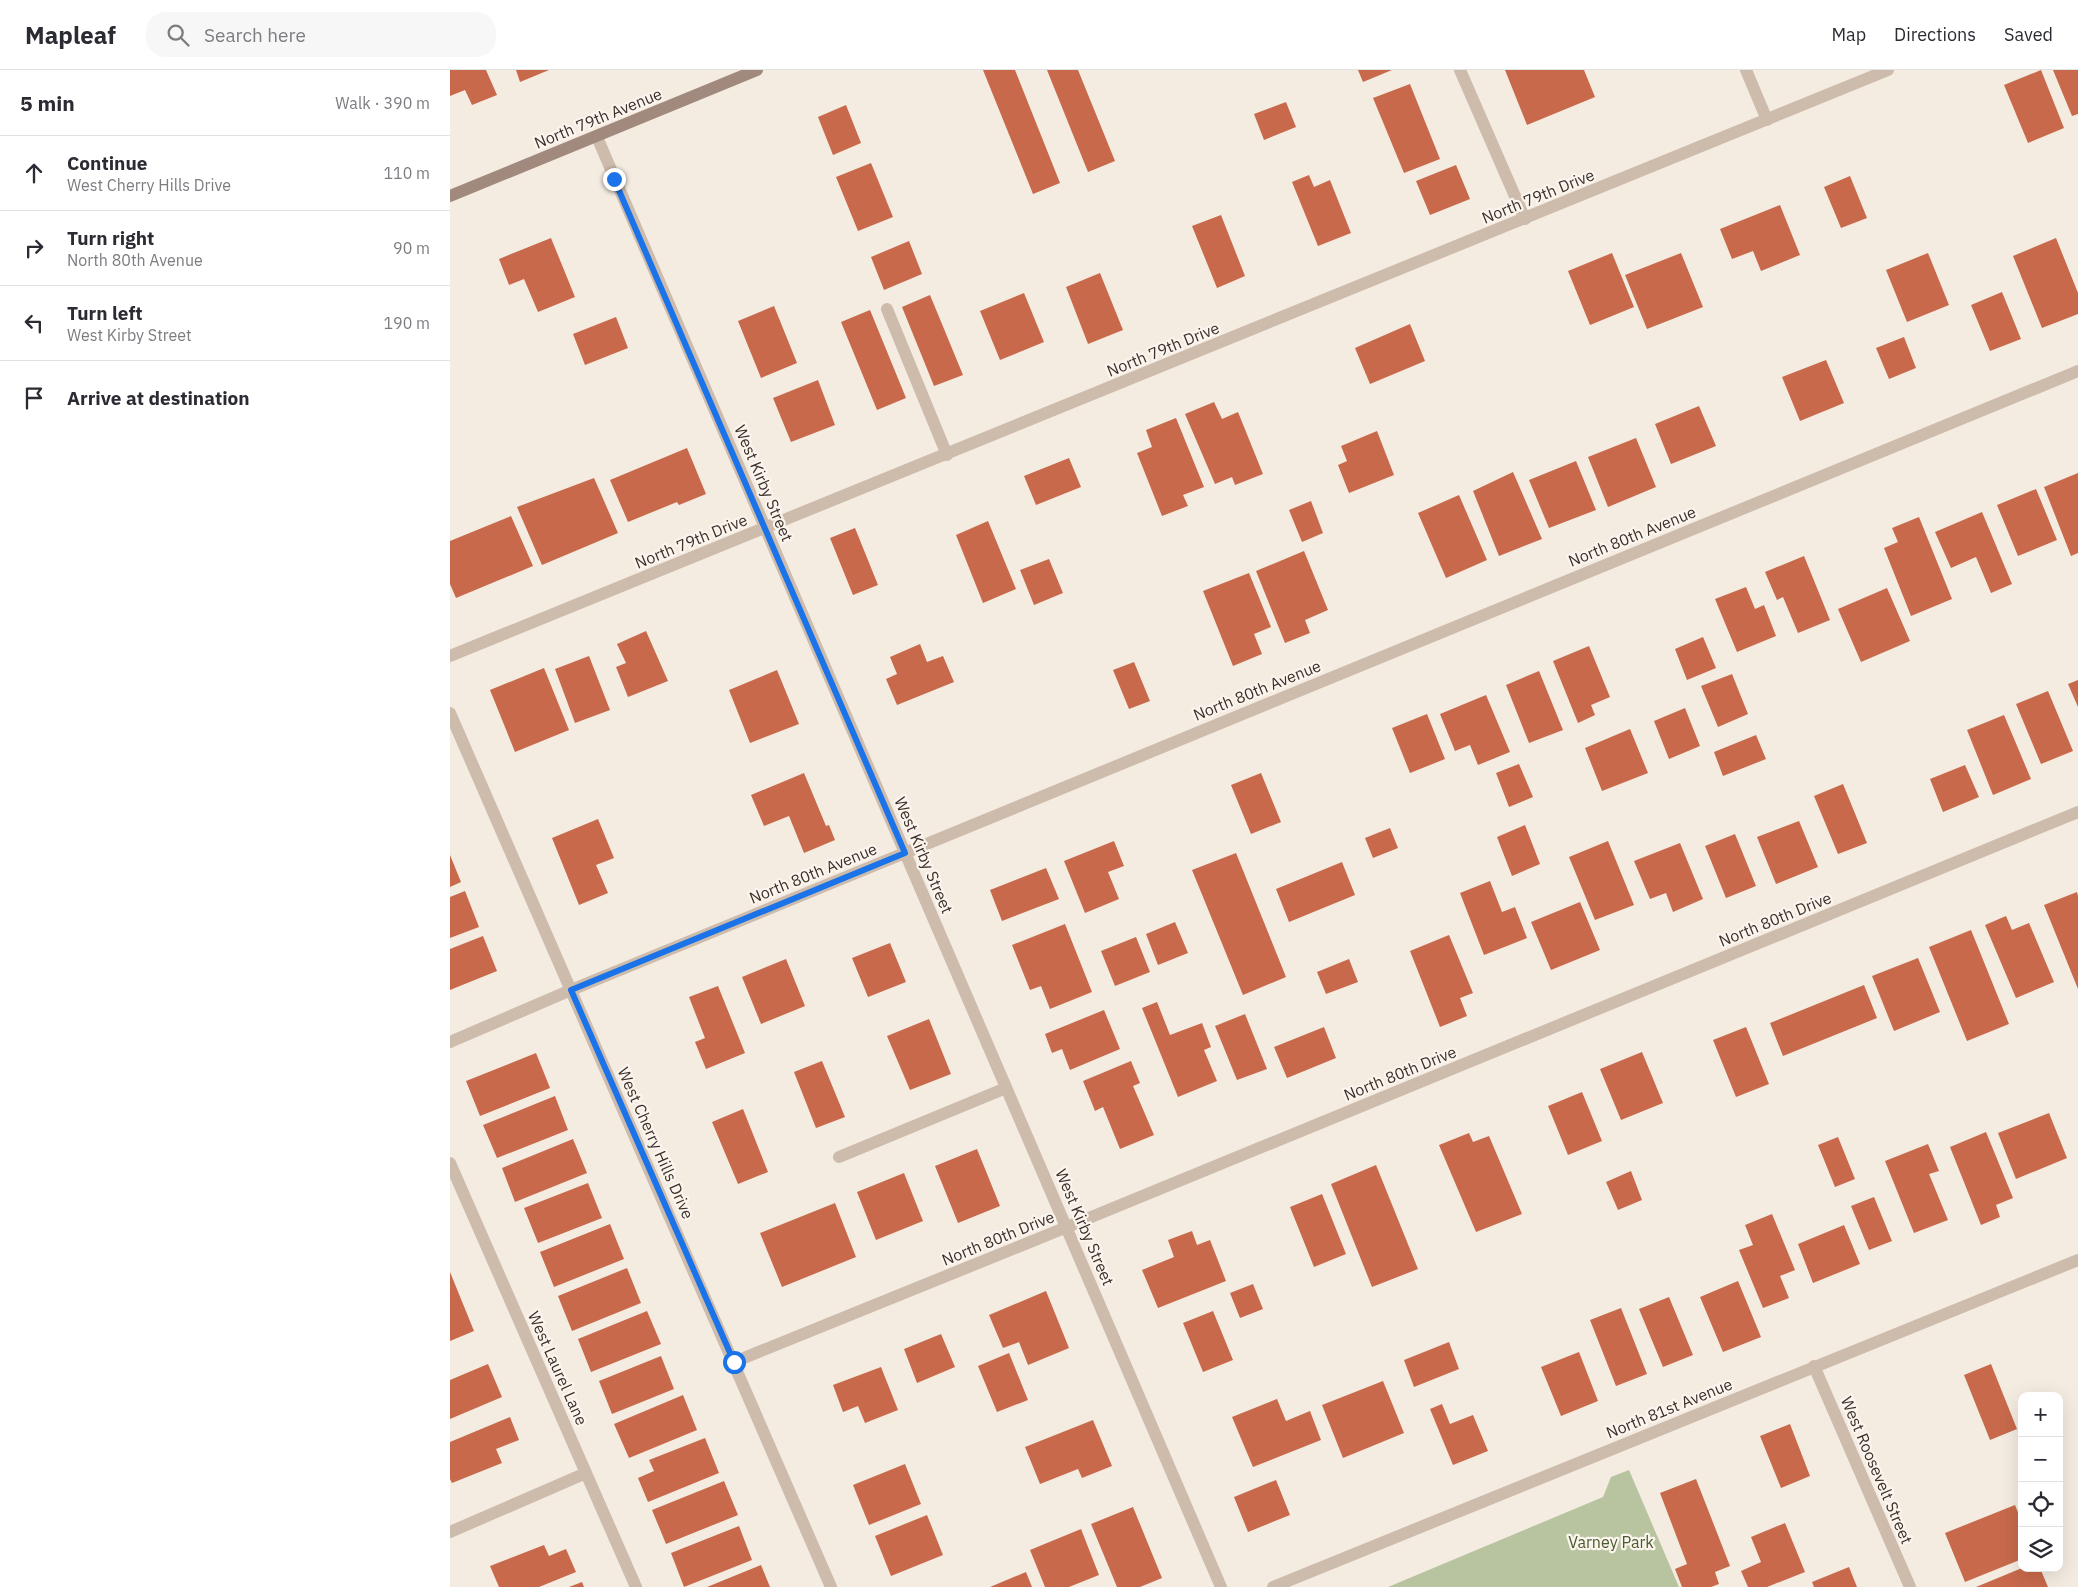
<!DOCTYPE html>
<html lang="en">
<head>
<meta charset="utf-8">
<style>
	:root { --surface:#fff; --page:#f7f7f7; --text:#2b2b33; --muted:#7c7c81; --line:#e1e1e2 }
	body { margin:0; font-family:"IBM Plex Sans",sans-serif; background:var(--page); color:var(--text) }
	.controls { position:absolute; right:15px; bottom:15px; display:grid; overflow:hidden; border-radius:10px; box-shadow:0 5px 20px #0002 }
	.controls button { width:45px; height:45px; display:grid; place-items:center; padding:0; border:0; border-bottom:1px solid var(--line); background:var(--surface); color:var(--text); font:25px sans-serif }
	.stop { position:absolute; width:15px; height:15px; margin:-11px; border:4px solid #1a73e8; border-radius:50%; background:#fff }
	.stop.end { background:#1a73e8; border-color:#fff; box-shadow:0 1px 5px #0008 }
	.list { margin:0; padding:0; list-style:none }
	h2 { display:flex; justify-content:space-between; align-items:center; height:65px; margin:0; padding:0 20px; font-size:21px }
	h2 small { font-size:16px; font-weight:400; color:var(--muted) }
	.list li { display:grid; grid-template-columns:32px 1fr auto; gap:15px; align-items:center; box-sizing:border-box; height:75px; padding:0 20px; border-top:1px solid var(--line) }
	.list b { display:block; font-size:19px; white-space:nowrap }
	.list p { margin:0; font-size:16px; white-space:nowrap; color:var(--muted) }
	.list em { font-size:16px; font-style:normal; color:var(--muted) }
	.icon { flex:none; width:28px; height:28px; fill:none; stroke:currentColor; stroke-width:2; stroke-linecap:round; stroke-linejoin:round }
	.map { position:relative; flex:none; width:1628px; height:1517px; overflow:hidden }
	header { display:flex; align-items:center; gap:30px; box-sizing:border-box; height:70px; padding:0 25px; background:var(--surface); border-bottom:1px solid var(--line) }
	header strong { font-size:24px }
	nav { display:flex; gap:28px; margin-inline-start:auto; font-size:18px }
	.search { width:350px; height:45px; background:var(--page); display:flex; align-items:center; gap:12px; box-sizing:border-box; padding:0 18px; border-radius:20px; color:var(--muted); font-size:19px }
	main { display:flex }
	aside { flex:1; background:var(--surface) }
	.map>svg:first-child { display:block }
	.green { fill:#b8c4a0 }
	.building { fill:#c8694b }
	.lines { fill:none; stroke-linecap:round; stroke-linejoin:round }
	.lane { stroke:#cdbbac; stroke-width:12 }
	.street { stroke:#cdbbac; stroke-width:12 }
	.secondary { stroke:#a18a7d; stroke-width:12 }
	.route { stroke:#1a73e8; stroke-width:6 }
	.labels { text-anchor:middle; stroke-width:4.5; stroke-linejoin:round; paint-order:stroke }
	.street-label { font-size:16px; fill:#3b302b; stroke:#fbf5ee }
	.park-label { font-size:16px; fill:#4a5a2e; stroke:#fbf5ee }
</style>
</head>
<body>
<header>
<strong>Mapleaf</strong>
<div class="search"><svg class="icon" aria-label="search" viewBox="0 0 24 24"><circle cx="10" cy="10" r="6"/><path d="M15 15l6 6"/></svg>Search here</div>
<nav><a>Map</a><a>Directions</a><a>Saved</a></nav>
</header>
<main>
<aside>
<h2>5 min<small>Walk · 390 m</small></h2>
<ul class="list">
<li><svg class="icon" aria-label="ahead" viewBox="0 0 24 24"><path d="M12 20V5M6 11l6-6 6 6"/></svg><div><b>Continue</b><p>West Cherry Hills Drive</p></div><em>110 m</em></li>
<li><svg class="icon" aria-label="right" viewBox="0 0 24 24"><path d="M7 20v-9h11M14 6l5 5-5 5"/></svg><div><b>Turn right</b><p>North 80th Avenue</p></div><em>90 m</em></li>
<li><svg class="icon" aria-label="left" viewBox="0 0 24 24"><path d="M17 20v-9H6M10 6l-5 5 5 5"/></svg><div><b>Turn left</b><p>West Kirby Street</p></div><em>190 m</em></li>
<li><svg class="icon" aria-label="arrive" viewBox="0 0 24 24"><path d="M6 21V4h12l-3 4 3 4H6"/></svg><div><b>Arrive at destination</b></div></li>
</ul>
</aside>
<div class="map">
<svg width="1628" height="1517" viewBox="0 0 1628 1517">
	<rect width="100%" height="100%" fill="#f4ebe1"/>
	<path class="green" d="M 1179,1400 L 1229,1517 L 938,1517 L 1153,1427 L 1161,1407 Z"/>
	<path class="building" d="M 0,0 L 36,0 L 47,25 L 22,35 L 15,20 L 0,26 Z
		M 66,0 L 99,0 L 70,12 Z
		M 533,0 L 565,0 L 610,113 L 583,124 Z
		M 597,0 L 628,0 L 665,91 L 638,102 Z
		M 908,0 L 942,0 L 913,12 Z
		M 1055,0 L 1134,0 L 1145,27 L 1077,55 Z
		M 1591,0 L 1614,58 L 1578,73 L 1554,15 Z
		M 1603,0 L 1628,0 L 1628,44 L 1622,46 Z
		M 960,14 L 990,89 L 954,103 L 923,28 Z
		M 836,32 L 846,57 L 814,70 L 804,44 Z
		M 396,35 L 411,73 L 383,85 L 368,47 Z
		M 421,93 L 443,147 L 408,161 L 386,107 Z
		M 1006,95 L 1020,129 L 980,145 L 966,111 Z
		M 859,105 L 864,117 L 880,110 L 901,163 L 868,176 L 842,112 Z
		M 1400,106 L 1417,148 L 1391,158 L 1374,117 Z
		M 1330,135 L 1350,185 L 1311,201 L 1303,181 L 1282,189 L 1270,159 Z
		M 771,145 L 795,206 L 767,218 L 742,156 Z
		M 101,168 L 125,227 L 88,242 L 74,209 L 59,215 L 49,189 Z
		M 1606,168 L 1628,223 L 1628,244 L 1592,258 L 1563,186 Z
		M 459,171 L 472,204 L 434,220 L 421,187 Z
		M 1162,183 L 1184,237 L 1140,255 L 1118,201 Z
		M 1231,183 L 1253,237 L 1197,259 L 1175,205 Z
		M 1478,183 L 1499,235 L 1457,252 L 1436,200 Z
		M 650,203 L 673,260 L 638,274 L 616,217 Z
		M 1552,222 L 1571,269 L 1540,281 L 1521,235 Z
		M 574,223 L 594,272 L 550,290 L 530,241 Z
		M 480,225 L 513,305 L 484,316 L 452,237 Z
		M 324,236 L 347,293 L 311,308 L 288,251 Z
		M 420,240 L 456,328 L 427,340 L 391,252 Z
		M 166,247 L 178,278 L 135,295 L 123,264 Z
		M 960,254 L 975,291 L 920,314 L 905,278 Z
		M 1454,267 L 1466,298 L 1439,309 L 1426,278 Z
		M 1376,290 L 1394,333 L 1350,351 L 1332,307 Z
		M 368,310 L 385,355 L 341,372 L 323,328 Z
		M 764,332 L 772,349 L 788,342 L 813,404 L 785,415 L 782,407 L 765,414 L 735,344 Z
		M 1249,336 L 1266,376 L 1221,394 L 1205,354 Z
		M 726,348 L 754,417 L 733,425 L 738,436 L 712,446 L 687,383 L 702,377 L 696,360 Z
		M 927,361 L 944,405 L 899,423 L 888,395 L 897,391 L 891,376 Z
		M 1186,368 L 1206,417 L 1158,437 L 1138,387 Z
		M 237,378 L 256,424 L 229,435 L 227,432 L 178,452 L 160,410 Z
		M 619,388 L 631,417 L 586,435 L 574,406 Z
		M 1126,391 L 1146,440 L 1099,458 L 1079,410 Z
		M 1063,402 L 1092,469 L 1049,486 L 1023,421 Z
		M 1628,403 L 1628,483 L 1621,486 L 1594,417 Z
		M 144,408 L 168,463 L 92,495 L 67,437 Z
		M 1586,419 L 1607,470 L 1568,486 L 1547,435 Z
		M 1009,425 L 1037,490 L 996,508 L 968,443 Z
		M 861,431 L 873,463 L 852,472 L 839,440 Z
		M 1532,442 L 1562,514 L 1541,523 L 1526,487 L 1501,498 L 1485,462 Z
		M 61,446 L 83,496 L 6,528 L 0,514 L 0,471 Z
		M 1469,447 L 1502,529 L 1461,546 L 1434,478 L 1448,472 L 1442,458 Z
		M 538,451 L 566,519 L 533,533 L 506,465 Z
		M 405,458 L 428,515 L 403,525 L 380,468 Z
		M 854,481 L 878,540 L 855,550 L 860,563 L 835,573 L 806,501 Z
		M 1354,486 L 1380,550 L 1348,563 L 1333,527 L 1327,530 L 1315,502 Z
		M 599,489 L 613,523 L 584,535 L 570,500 Z
		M 799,503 L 821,557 L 804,564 L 812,584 L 783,596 L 753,521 Z
		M 1296,517 L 1305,539 L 1314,535 L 1326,566 L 1287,582 L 1265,529 Z
		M 1437,518 L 1460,571 L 1411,592 L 1388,539 Z
		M 196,561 L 218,611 L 178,627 L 166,597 L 176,593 L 167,574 Z
		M 1253,567 L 1266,598 L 1237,610 L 1225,579 Z
		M 470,574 L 477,592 L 493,586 L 504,612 L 447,635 L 436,609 L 447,604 L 440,587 Z
		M 1139,576 L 1160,627 L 1141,635 L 1145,645 L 1128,653 L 1103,591 Z
		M 139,586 L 160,640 L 125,653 L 105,599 Z
		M 684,592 L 700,631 L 679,639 L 663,600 Z
		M 94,598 L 119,660 L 65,682 L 40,620 Z
		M 327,600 L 349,654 L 300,673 L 279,620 Z
		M 1089,601 L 1113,660 L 1079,673 L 1056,615 Z
		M 1282,604 L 1298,644 L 1268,657 L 1251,616 Z
		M 1628,610 L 1628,637 L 1618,614 Z
		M 1598,621 L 1623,681 L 1591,694 L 1566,634 Z
		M 1036,625 L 1060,682 L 1028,695 L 1020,675 L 1005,681 L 990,644 Z
		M 1235,638 L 1250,676 L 1219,689 L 1204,651 Z
		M 977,644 L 995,689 L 960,703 L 942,658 Z
		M 1554,645 L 1581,709 L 1543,725 L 1517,660 Z
		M 1180,659 L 1198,703 L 1152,721 L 1135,678 Z
		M 1306,665 L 1316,689 L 1273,706 L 1264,682 Z
		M 1069,694 L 1083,727 L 1059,737 L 1046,703 Z
		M 1515,695 L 1529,727 L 1493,742 L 1480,709 Z
		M 354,703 L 376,756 L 379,755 L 385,770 L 354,783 L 339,746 L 314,756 L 301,725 Z
		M 811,703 L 831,752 L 801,764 L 781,715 Z
		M 1393,714 L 1417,773 L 1388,784 L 1364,726 Z
		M 148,749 L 164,788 L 146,795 L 158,823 L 129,835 L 102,768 Z
		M 1349,751 L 1368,797 L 1326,814 L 1307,767 Z
		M 1075,755 L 1090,794 L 1062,806 L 1047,767 Z
		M 940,758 L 948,778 L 923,788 L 915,768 Z
		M 1285,764 L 1306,816 L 1276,828 L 1255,776 Z
		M 664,771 L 674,796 L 658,802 L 669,829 L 635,843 L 614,791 Z
		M 1158,771 L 1184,835 L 1145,850 L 1119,787 Z
		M 1230,773 L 1253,829 L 1223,842 L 1216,823 L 1200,829 L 1184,791 Z
		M 786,783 L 836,907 L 793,925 L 742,800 Z
		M 0,785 L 11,812 L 0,817 Z
		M 892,792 L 905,825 L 839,852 L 826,819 Z
		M 596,798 L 609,829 L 552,851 L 540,820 Z
		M 1040,811 L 1052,842 L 1065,837 L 1077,868 L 1034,885 L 1010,823 Z
		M 15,821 L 29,857 L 0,868 L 0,827 Z
		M 1627,822 L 1628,826 L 1628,919 L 1594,835 Z
		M 1130,832 L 1150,880 L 1101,900 L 1081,852 Z
		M 1556,846 L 1562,860 L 1579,853 L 1604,912 L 1566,928 L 1535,855 Z
		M 725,852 L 738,883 L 708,895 L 696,864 Z
		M 615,854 L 642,922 L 600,939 L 591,916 L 580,920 L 562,875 Z
		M 1521,860 L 1559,954 L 1517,971 L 1479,877 Z
		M 999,865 L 1023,923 L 1010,928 L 1017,946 L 990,957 L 960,881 Z
		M 33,866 L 47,901 L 0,920 L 0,879 Z
		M 686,867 L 700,902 L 665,916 L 651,881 Z
		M 440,873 L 456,912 L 418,927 L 402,888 Z
		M 1468,888 L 1490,942 L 1444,961 L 1422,906 Z
		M 336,889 L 355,936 L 311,954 L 292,907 Z
		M 899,889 L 908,912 L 876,924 L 867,902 Z
		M 1414,915 L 1427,948 L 1333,986 L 1320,953 Z
		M 268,916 L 295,983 L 256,999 L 245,972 L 255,968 L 239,927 Z
		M 707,932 L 720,965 L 752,953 L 761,977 L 754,980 L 767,1011 L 728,1027 L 692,938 Z
		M 654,940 L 670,979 L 620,1000 L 612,979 L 602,983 L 595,964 Z
		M 795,944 L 817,999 L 787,1010 L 765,956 Z
		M 479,949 L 501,1004 L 460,1020 L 437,966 Z
		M 874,957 L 886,988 L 837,1008 L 824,977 Z
		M 1296,957 L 1319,1014 L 1286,1027 L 1263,970 Z
		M 1192,982 L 1213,1033 L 1171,1050 L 1150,999 Z
		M 86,983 L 100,1018 L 30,1046 L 16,1011 Z
		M 372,991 L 395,1047 L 366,1058 L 344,1002 Z
		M 681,991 L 690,1013 L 683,1016 L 704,1065 L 670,1079 L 653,1037 L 645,1041 L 633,1011 Z
		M 1132,1022 L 1152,1071 L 1118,1085 L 1098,1036 Z
		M 105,1026 L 118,1060 L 47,1088 L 33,1055 Z
		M 293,1039 L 318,1102 L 288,1114 L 262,1052 Z
		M 1599,1043 L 1617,1088 L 1566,1109 L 1548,1063 Z
		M 1536,1062 L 1563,1128 L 1546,1135 L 1550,1147 L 1531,1155 L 1500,1077 Z
		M 1019,1063 L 1023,1072 L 1039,1066 L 1072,1144 L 1026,1162 L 989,1075 Z
		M 1388,1067 L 1405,1109 L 1385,1117 L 1368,1075 Z
		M 123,1069 L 137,1103 L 65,1132 L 52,1098 Z
		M 1478,1074 L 1489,1101 L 1479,1104 L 1498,1150 L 1464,1163 L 1435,1091 Z
		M 527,1079 L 550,1136 L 508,1153 L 485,1096 Z
		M 926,1095 L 968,1199 L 922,1217 L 881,1114 Z
		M 1181,1101 L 1192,1130 L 1168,1140 L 1156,1112 Z
		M 454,1103 L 473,1151 L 426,1170 L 407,1122 Z
		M 138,1113 L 152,1148 L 88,1173 L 74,1138 Z
		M 872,1124 L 896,1184 L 864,1197 L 840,1137 Z
		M 1424,1127 L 1442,1171 L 1419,1180 L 1401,1136 Z
		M 385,1133 L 406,1187 L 332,1217 L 310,1163 Z
		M 1322,1144 L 1345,1200 L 1330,1206 L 1339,1228 L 1313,1238 L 1289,1180 L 1303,1175 L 1295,1155 Z
		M 160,1154 L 174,1189 L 104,1217 L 90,1182 Z
		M 1394,1155 L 1410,1194 L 1363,1213 L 1348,1174 Z
		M 742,1161 L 747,1175 L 760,1170 L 776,1211 L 708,1238 L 692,1200 L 724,1187 L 718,1170 Z
		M 177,1198 L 191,1233 L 122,1261 L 108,1226 Z
		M 0,1202 L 24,1261 L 0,1271 Z
		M 1288,1211 L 1311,1267 L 1273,1282 L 1250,1227 Z
		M 803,1214 L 813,1239 L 790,1248 L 780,1223 Z
		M 596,1221 L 619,1278 L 578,1295 L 569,1272 L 553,1278 L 539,1245 Z
		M 1219,1227 L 1243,1285 L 1213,1297 L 1189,1239 Z
		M 1171,1238 L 1197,1304 L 1166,1316 L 1140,1250 Z
		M 197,1241 L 211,1274 L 141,1302 L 128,1269 Z
		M 763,1241 L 783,1290 L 753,1302 L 733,1253 Z
		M 491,1264 L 505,1297 L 467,1313 L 454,1279 Z
		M 999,1272 L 1009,1299 L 964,1317 L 954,1290 Z
		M 1129,1282 L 1148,1331 L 1111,1346 L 1091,1297 Z
		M 559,1283 L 578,1330 L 547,1342 L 528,1296 Z
		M 211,1286 L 224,1319 L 162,1344 L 149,1311 Z
		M 38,1294 L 52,1327 L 0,1349 L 0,1310 Z
		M 1541,1294 L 1567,1359 L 1540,1370 L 1514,1305 Z
		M 431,1297 L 448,1340 L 415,1353 L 408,1336 L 393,1342 L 383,1315 Z
		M 933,1311 L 954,1363 L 893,1388 L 872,1335 Z
		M 233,1325 L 247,1360 L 179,1388 L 164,1354 Z
		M 827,1329 L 836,1351 L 860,1341 L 871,1370 L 803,1397 L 782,1347 Z
		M 992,1334 L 1000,1354 L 1023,1345 L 1038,1381 L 1003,1395 L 980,1339 Z
		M 60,1347 L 69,1370 L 46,1379 L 52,1393 L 2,1413 L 0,1409 L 0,1372 Z
		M 643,1350 L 662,1396 L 632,1408 L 628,1399 L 590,1414 L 575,1377 Z
		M 1340,1354 L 1360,1406 L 1331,1418 L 1310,1366 Z
		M 255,1368 L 269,1403 L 198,1432 L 188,1408 L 204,1401 L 199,1390 Z
		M 455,1394 L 471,1434 L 419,1455 L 403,1415 Z
		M 1246,1409 L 1280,1496 L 1265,1502 L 1269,1514 L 1261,1517 L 1232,1517 L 1225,1499 L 1237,1494 L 1210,1423 Z
		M 826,1410 L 840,1445 L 798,1462 L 784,1427 Z
		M 274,1411 L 288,1445 L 216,1474 L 202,1440 Z
		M 1565,1435 L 1572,1452 L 1572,1489 L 1515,1512 L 1495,1463 Z
		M 683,1437 L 712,1508 L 690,1517 L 667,1517 L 641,1454 Z
		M 477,1445 L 493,1485 L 441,1506 L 425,1466 Z
		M 1335,1453 L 1355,1502 L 1317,1517 L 1298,1517 L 1291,1501 L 1311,1492 L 1301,1467 Z
		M 289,1456 L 302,1490 L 234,1517 L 221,1483 Z
		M 631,1459 L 649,1505 L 619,1517 L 595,1517 L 580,1480 Z
		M 94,1475 L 99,1486 L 116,1479 L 126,1502 L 89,1517 L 49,1517 L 40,1496 Z
		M 311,1495 L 320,1517 L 257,1517 Z
		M 1399,1497 L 1407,1517 L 1364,1517 L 1362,1512 Z
		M 1572,1498 L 1590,1498 L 1598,1517 L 1526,1517 Z
		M 576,1502 L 582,1517 L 540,1517 Z
		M 132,1512 L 134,1517 L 119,1517 Z"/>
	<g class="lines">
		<path class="lane" d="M 1010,0 L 1075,149
			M 1296,0 L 1317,50
			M 437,239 L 497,385
			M 389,1087 L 556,1018"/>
		<path class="street" d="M 147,67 L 771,1517
			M 0,586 L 1438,0
			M 0,643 L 381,1517
			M 0,972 L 121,920 L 1628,301
			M 0,1093 L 186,1517
			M 284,1292 L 617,1157 L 1628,742
			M 1364,1296 L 1460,1517
			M 0,1462 L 136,1403
			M 823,1517 L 1628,1190"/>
		<path class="secondary" d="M 0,126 L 307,0"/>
	</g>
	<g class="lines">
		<path class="route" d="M 164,109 L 455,783 L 121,920 L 284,1292"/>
	</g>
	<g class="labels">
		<g class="street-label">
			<text transform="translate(148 48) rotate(-22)" y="6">North 79th Avenue</text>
			<text transform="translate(1088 126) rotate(-22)" y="6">North 79th Drive</text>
			<text transform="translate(713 279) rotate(-22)" y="6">North 79th Drive</text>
			<text transform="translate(314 413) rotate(67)" y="6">West Kirby Street</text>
			<text transform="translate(1182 466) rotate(-22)" y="6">North 80th Avenue</text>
			<text transform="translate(241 471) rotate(-22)" y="6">North 79th Drive</text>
			<text transform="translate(807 620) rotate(-22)" y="6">North 80th Avenue</text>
			<text transform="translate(474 785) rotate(67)" y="6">West Kirby Street</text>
			<text transform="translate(363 803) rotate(-22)" y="6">North 80th Avenue</text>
			<text transform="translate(1325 849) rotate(-22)" y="6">North 80th Drive</text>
			<text transform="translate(950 1003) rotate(-22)" y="6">North 80th Drive</text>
			<text transform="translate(206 1073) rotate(66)" y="6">West Cherry Hills Drive</text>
			<text transform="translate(635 1157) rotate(67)" y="6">West Kirby Street</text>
			<text transform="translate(548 1168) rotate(-22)" y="6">North 80th Drive</text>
			<text transform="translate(108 1298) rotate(66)" y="6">West Laurel Lane</text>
			<text transform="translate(1219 1338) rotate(-22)" y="6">North 81st Avenue</text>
			<text transform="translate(1427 1400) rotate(67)" y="6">West Roosevelt Street</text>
		</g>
		<g class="park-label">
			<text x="1161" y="1478">Varney Park</text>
		</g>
	</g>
</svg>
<div class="controls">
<button>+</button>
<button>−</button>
<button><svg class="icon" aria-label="locate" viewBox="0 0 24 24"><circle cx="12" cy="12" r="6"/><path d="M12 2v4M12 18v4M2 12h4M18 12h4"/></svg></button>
<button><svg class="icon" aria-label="layers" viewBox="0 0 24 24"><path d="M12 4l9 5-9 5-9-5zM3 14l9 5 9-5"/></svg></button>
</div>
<div class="stop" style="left:284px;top:1292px"></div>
<div class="stop end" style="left:164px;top:109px"></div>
</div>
</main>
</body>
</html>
